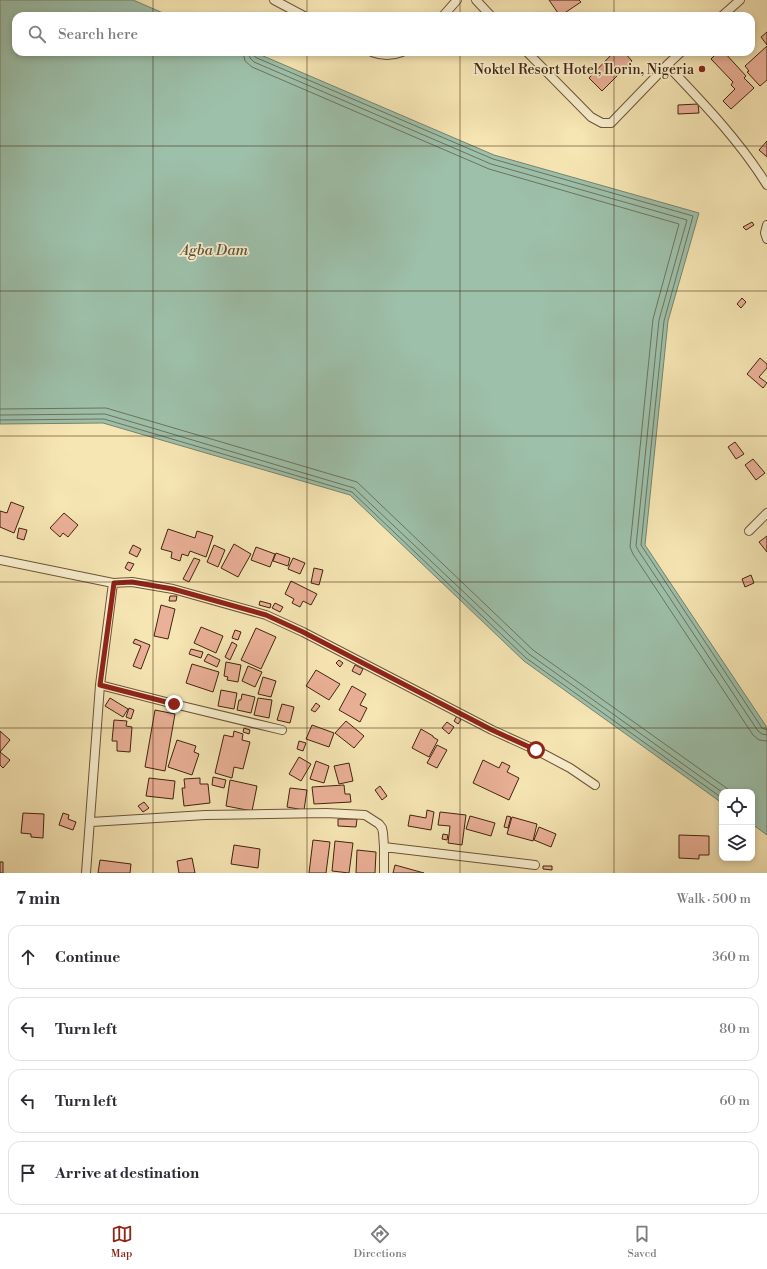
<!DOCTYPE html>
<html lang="en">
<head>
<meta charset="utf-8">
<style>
	:root { --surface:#fff; --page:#f2f2f3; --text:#2b2b33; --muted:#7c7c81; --line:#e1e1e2; --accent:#8f2418 }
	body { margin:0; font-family:"Libre Bodoni",serif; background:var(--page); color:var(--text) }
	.controls { position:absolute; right:12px; bottom:12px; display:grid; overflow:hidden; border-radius:8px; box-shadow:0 2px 6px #0003 }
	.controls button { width:36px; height:36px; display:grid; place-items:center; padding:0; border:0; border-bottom:1px solid var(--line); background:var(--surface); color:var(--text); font:20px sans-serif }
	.stop { position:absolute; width:12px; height:12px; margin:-9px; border:3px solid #8f2418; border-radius:50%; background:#fff }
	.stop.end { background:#8f2418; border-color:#fff; box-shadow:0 1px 4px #0008 }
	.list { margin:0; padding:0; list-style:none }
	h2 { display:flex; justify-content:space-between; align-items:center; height:52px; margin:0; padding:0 16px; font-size:17px }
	h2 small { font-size:13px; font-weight:400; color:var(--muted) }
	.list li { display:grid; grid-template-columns:26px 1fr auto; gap:12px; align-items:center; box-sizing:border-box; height:64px; margin:0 8px 8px; padding:0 8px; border:1px solid var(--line); border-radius:12px }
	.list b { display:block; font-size:15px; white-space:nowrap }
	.list em { font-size:13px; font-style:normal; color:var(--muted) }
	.icon { flex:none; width:22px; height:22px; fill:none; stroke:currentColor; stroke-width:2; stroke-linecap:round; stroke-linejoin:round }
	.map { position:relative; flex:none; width:767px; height:873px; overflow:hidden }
	.search { position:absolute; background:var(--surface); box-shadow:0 2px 6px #0003; left:12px; right:12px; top:12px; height:44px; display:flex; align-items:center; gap:10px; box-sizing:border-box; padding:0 14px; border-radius:12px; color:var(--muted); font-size:15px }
	.sheet { height:340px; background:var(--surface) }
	nav { display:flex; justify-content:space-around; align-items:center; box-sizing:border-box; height:56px; border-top:1px solid var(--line); background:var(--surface); font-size:11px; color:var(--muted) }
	nav a { display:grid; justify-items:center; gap:2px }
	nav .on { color:var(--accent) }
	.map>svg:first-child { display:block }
	.water { fill:#9dc0aa; stroke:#78826c }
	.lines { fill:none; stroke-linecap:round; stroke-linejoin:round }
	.shore { stroke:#6f725c; stroke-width:1 }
	.building { fill:#ebb198; stroke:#41240e }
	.minor-casing { stroke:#6e5438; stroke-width:10 }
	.minor { stroke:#f9efce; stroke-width:8 }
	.route { stroke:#8f2418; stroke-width:5 }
	.grid { fill:none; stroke:#41240e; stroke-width:1; stroke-opacity:0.55 }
	.poi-dot { fill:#8f2418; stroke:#f9efce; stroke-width:1.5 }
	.labels { text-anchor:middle; stroke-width:3.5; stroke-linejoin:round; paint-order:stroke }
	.poi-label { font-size:14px; fill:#41240e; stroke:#f9efce; text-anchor:end }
	.water-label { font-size:15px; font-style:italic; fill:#5d533d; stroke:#f9efce }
</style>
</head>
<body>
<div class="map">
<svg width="767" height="873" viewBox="0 0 767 873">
	<rect width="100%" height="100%" fill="#f6e6b4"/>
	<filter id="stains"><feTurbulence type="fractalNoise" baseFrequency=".005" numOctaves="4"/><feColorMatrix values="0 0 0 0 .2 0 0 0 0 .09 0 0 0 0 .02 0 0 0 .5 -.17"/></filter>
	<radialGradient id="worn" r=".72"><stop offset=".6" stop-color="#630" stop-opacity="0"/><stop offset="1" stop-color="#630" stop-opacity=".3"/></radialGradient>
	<path class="water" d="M 0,0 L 133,0 L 170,16 L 16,16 L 16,52 L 254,52 L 494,155 L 699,213 L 668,321 L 645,545 L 766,726 L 767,735 L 767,835 L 752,824 L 752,792 L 722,792 L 722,803 L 524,661 L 350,495 L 103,423 L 0,424 Z"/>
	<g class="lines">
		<path class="shore" d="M 243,52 L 245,61 L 252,67 L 489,169 L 679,224 L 653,319 L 630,547 L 633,554 L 753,735 L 759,740 L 767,741
			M 249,52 L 250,58 L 254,62 L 491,164 L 687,220 L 659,320 L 636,546 L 638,550 L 758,731 L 762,734 L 767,735
			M 254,52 L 254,56 L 257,58 L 493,159 L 693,216 L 664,321 L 641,545 L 762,728 L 767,730
			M 0,409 L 106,408 L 357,482 L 533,650 L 732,792
			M 0,415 L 105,414 L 354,488 L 529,654 L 722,792
			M 0,420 L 104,419 L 352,492 L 526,658 L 722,798"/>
	</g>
	<path class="building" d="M 549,0 L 579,0 L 581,2 L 560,16 Z
		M 767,32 L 767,45 L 761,37 Z
		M 767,46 L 767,80 L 760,86 L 747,72 L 749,71 L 745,66 Z
		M 614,52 L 624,52 L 632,61 L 602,91 L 589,78 Z
		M 718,52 L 724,52 L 746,76 L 744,78 L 754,88 L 731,109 L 723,101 L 735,89 L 731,85 L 733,82 L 711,59 Z
		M 698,104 L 699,113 L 678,114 L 678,105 Z
		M 767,141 L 767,157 L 759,150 Z
		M 752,222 L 754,225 L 746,230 L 743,227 Z
		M 742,298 L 746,302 L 741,308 L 737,304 Z
		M 760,358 L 767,364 L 767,368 L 759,377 L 767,383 L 763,388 L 747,374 Z
		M 735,442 L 744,454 L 736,459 L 728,447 Z
		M 753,459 L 765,473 L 756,480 L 745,465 Z
		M 11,502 L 24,507 L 14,533 L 0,527 L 0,511 L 7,513 Z
		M 64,513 L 78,525 L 68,537 L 63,533 L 60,537 L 50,528 Z
		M 19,528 L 27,530 L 24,540 L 17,538 Z
		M 168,529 L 195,538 L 197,531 L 213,536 L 206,557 L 190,551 L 188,556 L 182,554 L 180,561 L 171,558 L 172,552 L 161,549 Z
		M 767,536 L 767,552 L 759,542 Z
		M 234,544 L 251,554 L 238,577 L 221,568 Z
		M 133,545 L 141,549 L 137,557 L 129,553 Z
		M 214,545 L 225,550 L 218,567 L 207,562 Z
		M 256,547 L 275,554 L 270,567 L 251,560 Z
		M 276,553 L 290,558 L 288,566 L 273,561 Z
		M 194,558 L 200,560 L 189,582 L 183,579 Z
		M 293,558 L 305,563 L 300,574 L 288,569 Z
		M 128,562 L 134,564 L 130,571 L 125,568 Z
		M 314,568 L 323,570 L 319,585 L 311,583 Z
		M 751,575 L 754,583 L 745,587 L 742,579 Z
		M 291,581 L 317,594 L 311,605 L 303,601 L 300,607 L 292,603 L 294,599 L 285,594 Z
		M 170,596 L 177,596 L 176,601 L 169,601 Z
		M 260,601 L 271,604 L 270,608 L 259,605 Z
		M 275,603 L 283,607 L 280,612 L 272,608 Z
		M 161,605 L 175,609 L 168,639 L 154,636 Z
		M 201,627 L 223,636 L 216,653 L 194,643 Z
		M 256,628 L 276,637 L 261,669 L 241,660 Z
		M 235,630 L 241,632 L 238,640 L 232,638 Z
		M 135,639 L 150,645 L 141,669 L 133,666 L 141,646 L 133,643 Z
		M 232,642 L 237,645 L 230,660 L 225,657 Z
		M 191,649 L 203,652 L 201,658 L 189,654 Z
		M 208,654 L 220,660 L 217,667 L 204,661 Z
		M 339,660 L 343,663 L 340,667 L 336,663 Z
		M 226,662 L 241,665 L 238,682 L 227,680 L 228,677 L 224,676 Z
		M 192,664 L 219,672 L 213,692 L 186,683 Z
		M 355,665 L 363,669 L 360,675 L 352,671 Z
		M 248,666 L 262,672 L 255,687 L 242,681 Z
		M 316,670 L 340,684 L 329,700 L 306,686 Z
		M 263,677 L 276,681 L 271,697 L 258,694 Z
		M 352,686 L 366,694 L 360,705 L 367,708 L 360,722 L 339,710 Z
		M 221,690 L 237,693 L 234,709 L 218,706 Z
		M 242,694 L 255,697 L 251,713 L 237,710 L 239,700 L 241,700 Z
		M 110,698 L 128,709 L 123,717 L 105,706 Z
		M 258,698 L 272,700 L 269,718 L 254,715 Z
		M 316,703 L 320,706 L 315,712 L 311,710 Z
		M 282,704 L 294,707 L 290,723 L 277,720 Z
		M 129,708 L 134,710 L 131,719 L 126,717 Z
		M 155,710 L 175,714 L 165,771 L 145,767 Z
		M 457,716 L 461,720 L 458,724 L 454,721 Z
		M 114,720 L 127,721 L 126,726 L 132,727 L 130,752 L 117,751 L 117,741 L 112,741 Z
		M 346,721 L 364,736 L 354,748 L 335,733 Z
		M 447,722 L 454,727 L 449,734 L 442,728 Z
		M 312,725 L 334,733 L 329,747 L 306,739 Z
		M 244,728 L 250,730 L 249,734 L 243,732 Z
		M 421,729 L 433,736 L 433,737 L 438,740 L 429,757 L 412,748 Z
		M 0,731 L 10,740 L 0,752 Z
		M 234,731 L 243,734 L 242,740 L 250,742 L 243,769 L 234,767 L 232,778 L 215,773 L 224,735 L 233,737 Z
		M 177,740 L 196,746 L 194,752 L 199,754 L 192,775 L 168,767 Z
		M 299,741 L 306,743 L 303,751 L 297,749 Z
		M 437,745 L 447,750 L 437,768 L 427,763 Z
		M 0,752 L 10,760 L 3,768 L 0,765 Z
		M 299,757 L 311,764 L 301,781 L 289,774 Z
		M 483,760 L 499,768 L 502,762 L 510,766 L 507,772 L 519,778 L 509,800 L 473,783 Z
		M 316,761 L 329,766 L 324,783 L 310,779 Z
		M 349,763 L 353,781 L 339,784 L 334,766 Z
		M 213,777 L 226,780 L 224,788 L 212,785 Z
		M 149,778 L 175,781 L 173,799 L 146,796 Z
		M 200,778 L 200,784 L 208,784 L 210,803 L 184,806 L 182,788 L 185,788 L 184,779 Z
		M 230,780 L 257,786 L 252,811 L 226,806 Z
		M 344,785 L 345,794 L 350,794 L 351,802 L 314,804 L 312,787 Z
		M 380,786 L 387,796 L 382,800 L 375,790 Z
		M 290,788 L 307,790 L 304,810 L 287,807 Z
		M 144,802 L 149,808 L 143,812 L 138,806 Z
		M 427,810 L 434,812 L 431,830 L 408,826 L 410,815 L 426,818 Z
		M 440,812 L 466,815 L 462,845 L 448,843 L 450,826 L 438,825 Z
		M 23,813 L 44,814 L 43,838 L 31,837 L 31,834 L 21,833 Z
		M 63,813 L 69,815 L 68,819 L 76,822 L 73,830 L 59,825 Z
		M 470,816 L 495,823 L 491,836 L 466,829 Z
		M 507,816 L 511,817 L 508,828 L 504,827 Z
		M 512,817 L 537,824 L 533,841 L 507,834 Z
		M 338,819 L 357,819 L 356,827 L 338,826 Z
		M 539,827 L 556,834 L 551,847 L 534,840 Z
		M 443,834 L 448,835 L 447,840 L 442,839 Z
		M 679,835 L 709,836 L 709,855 L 699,855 L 699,859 L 679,858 Z
		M 313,840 L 330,842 L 326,873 L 309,873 Z
		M 335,841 L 353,843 L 349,873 L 332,871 Z
		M 234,845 L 260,849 L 258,868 L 231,864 Z
		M 357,850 L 376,852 L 375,873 L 356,873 Z
		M 192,858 L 195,873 L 179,873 L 177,861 Z
		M 100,860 L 131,864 L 130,873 L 98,873 Z
		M 0,862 L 3,862 L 3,873 L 0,873 Z
		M 395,865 L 424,873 L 393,873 Z
		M 543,866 L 552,866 L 552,870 L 543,869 Z"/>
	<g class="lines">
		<defs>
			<path id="minor" d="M 274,0 L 304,16
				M 476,0 L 491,16
				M 443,16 L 457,0
				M 722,16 L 740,0
				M 372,52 C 382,56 392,56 402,52
				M 527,52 L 591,117 L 602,123 L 611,123 L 667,65 L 681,52
				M 667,65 C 703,103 739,140 767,185
				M 767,225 L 765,233 L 767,239
				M 749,531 L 767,513
				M 0,560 L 113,583 L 132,582 L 173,589 L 266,615 L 303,632 L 492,730 L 536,750 L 570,768 L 595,785
				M 100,685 L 174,704 L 282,730
				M 91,822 L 205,815 L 326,813 L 365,815 L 379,824 L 382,828 L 383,833 L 384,847 L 384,873
				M 384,847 L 535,865
				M 86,873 L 100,685 L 113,583"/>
		</defs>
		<use href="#minor" class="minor-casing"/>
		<use href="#minor" class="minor"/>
	</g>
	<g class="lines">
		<path class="route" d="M 174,704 L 100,685 L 114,583 L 132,582 L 173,589 L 266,615 L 303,632 L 492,730 L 536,750"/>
	</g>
	<path class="grid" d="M 153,0 L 153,16M 307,0 L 307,16M 460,0 L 460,16M 614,0 L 614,16M 153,52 L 153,873M 307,52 L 307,873M 460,52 L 460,873M 614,52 L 614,873M 0,146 L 767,146M 0,291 L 767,291M 0,436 L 767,436M 0,582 L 767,582M 0,728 L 767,728"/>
	<circle class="poi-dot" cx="702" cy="69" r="4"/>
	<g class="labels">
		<g class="poi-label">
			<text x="694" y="74">Noktel Resort Hotel, Ilorin, Nigeria</text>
		</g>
		<g class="water-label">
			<text x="214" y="255">Agba Dam</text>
		</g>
	</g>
	<rect width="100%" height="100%" filter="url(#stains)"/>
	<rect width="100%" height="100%" fill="url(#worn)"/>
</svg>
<div class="controls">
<button><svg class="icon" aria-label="locate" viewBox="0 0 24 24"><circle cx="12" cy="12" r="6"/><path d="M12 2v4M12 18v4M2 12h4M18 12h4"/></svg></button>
<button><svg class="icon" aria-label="layers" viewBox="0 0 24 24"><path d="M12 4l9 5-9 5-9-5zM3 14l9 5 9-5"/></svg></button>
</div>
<div class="stop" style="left:536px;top:750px"></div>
<div class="stop end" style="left:174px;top:704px"></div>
<div class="search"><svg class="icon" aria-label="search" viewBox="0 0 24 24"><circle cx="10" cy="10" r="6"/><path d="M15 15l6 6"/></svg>Search here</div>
</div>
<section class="sheet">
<h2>7 min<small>Walk · 500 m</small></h2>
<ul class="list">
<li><svg class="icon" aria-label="ahead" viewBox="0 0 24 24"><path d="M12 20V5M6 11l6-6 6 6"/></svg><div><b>Continue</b></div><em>360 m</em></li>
<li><svg class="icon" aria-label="left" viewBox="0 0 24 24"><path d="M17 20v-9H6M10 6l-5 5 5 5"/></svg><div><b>Turn left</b></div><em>80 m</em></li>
<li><svg class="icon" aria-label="left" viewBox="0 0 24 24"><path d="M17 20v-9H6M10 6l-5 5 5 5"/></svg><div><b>Turn left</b></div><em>60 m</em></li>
<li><svg class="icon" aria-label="arrive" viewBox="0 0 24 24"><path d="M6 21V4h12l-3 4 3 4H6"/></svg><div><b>Arrive at destination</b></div></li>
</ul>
</section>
<nav>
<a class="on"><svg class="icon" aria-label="map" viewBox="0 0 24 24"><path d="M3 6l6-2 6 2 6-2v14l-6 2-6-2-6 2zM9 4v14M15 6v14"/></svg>Map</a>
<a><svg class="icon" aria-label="directions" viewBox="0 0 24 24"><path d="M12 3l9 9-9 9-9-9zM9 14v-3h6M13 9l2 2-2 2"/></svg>Directions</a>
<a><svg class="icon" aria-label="saved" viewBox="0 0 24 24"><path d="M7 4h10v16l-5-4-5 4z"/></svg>Saved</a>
</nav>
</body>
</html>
